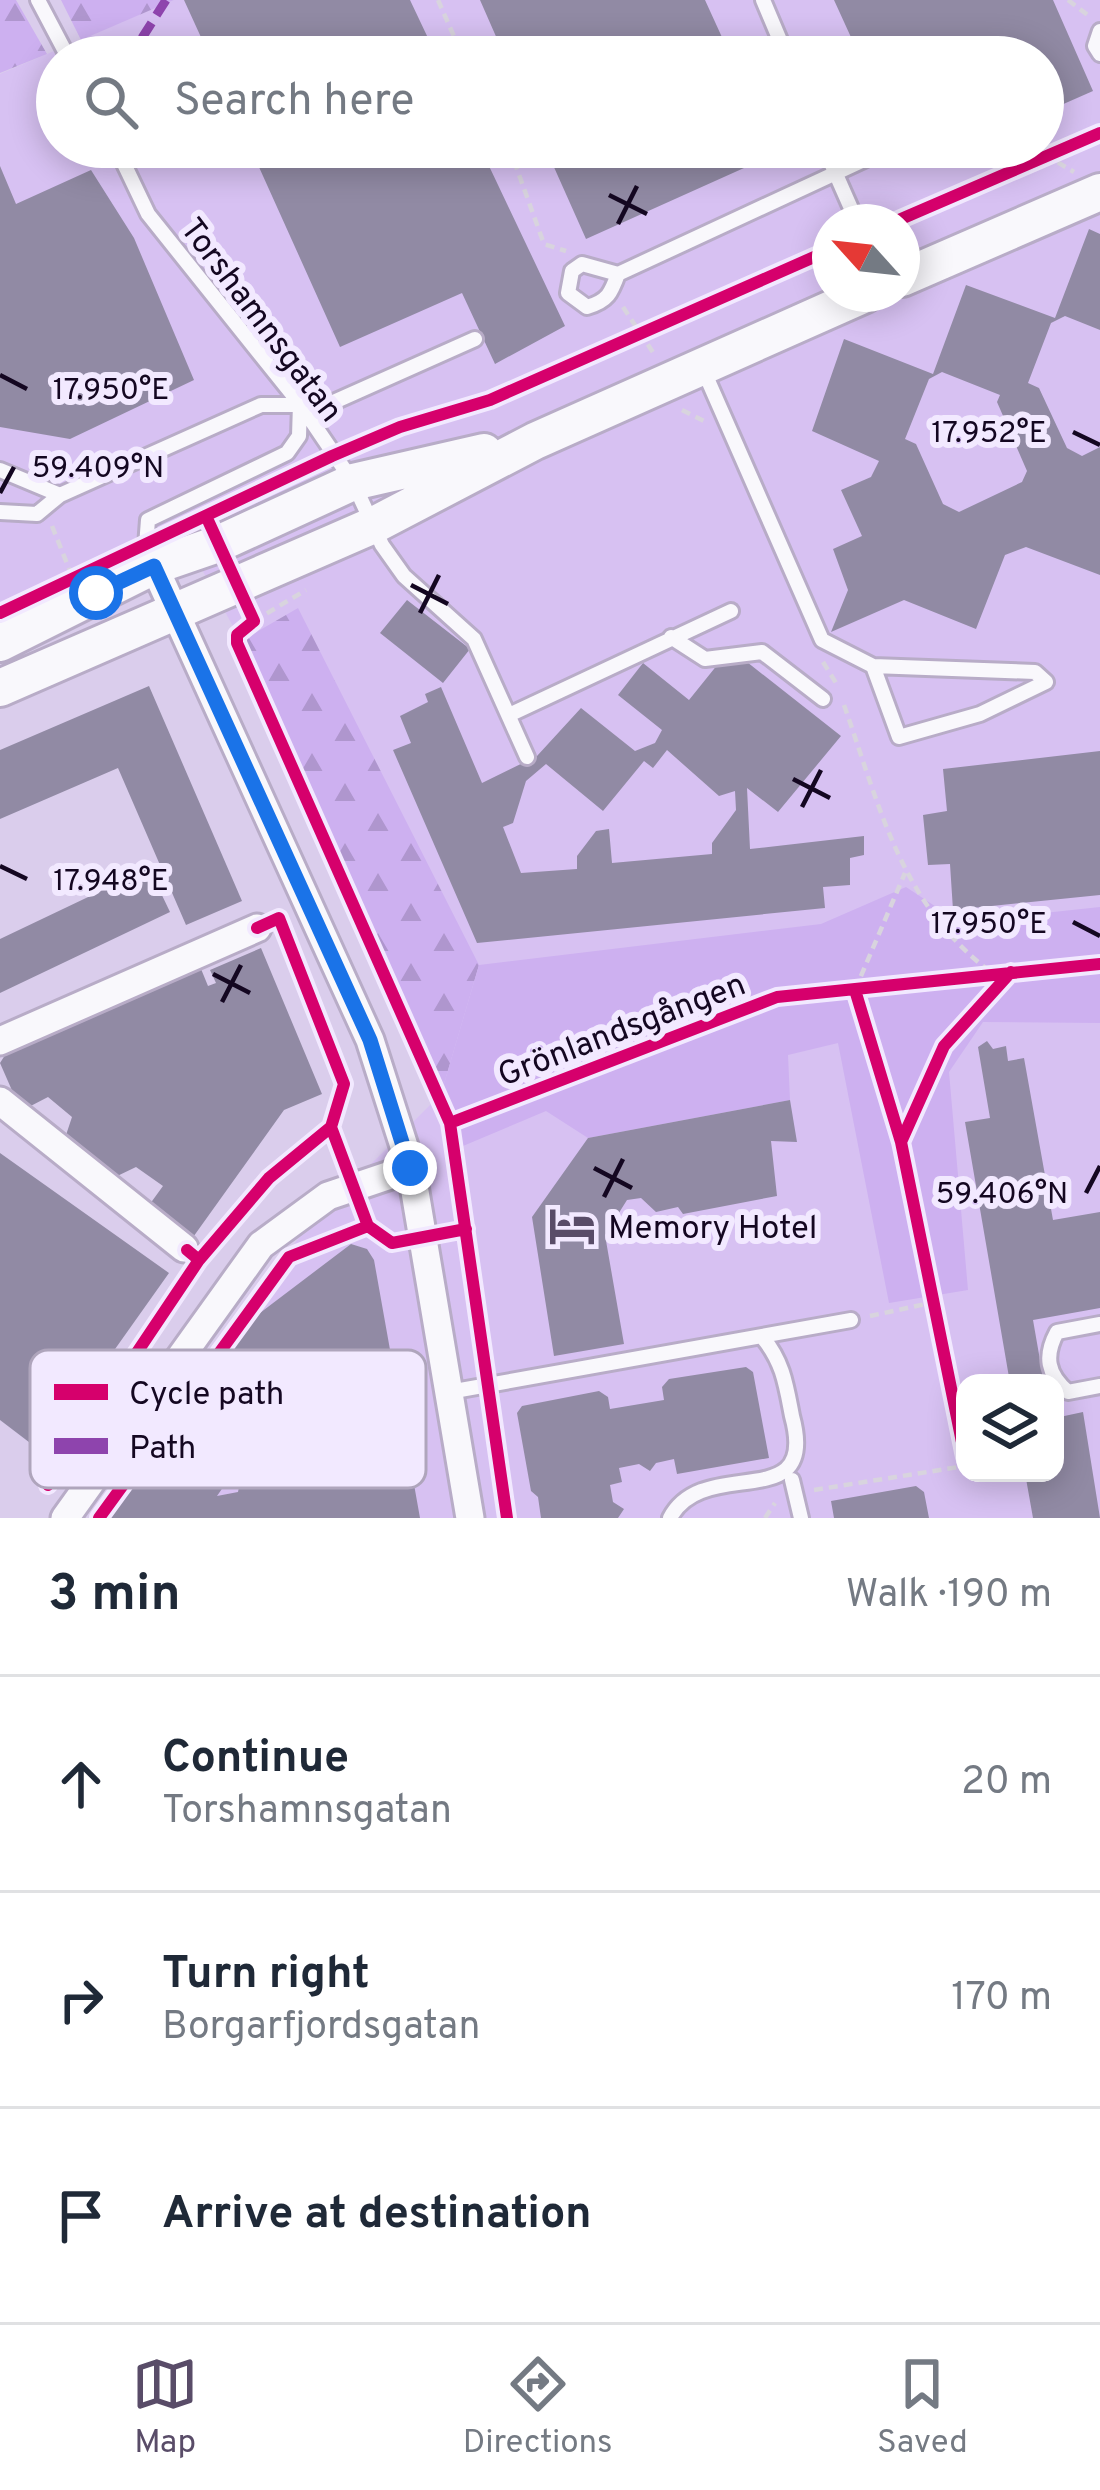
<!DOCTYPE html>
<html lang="en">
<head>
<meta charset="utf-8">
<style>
	:root { --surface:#fff; --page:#f2f2f3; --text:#1f2937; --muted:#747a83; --line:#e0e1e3; --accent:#594c68 }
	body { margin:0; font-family:Overpass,sans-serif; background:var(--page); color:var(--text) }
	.controls { position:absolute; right:36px; bottom:36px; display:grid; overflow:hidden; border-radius:24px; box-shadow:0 6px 30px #0003 }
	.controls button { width:108px; height:108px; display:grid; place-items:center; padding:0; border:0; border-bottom:3px solid var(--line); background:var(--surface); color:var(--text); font:60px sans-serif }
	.compass { position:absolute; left:812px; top:204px; width:108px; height:108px; border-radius:50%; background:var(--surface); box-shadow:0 6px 30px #0003; rotate:297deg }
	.stop { position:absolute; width:36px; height:36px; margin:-27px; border:9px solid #1a73e8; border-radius:50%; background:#fff }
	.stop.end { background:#1a73e8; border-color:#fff; box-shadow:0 3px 12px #0008 }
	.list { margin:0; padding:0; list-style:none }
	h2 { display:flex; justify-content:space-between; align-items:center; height:156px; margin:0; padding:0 48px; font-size:51px }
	h2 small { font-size:39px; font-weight:400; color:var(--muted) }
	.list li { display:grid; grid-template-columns:78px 1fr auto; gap:36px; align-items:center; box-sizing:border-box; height:216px; padding:0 48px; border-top:3px solid var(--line) }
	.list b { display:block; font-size:45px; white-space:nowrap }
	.list p { margin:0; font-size:39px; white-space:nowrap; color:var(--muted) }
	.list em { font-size:39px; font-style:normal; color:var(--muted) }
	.icon { flex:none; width:66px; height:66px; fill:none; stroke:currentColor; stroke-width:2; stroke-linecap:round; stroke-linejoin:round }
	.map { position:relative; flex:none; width:1100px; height:1518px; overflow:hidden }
	.search { position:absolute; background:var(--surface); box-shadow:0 6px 30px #0003; left:36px; right:36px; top:36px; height:132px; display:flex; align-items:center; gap:30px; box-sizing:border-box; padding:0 42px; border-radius:66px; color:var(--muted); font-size:45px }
	.sheet { height:804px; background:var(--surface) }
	nav { display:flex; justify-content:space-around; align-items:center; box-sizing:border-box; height:168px; border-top:3px solid var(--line); background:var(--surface); font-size:33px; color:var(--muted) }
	nav a { display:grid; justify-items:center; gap:6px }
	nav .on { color:var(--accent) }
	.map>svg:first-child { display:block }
	.built { fill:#d7c1f2; fill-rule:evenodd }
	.forest { fill:url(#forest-firs) }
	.green { fill:#cdb0f0 }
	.building { fill:#918aa4; fill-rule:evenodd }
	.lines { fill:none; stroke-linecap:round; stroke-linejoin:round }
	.service-casing { stroke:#b8acc7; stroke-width:20 }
	.minor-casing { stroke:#b8acc7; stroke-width:33 }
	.tertiary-casing { stroke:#b8acc7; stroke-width:42 }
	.path { stroke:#d8d4de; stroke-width:4.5; stroke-dasharray:9 6; stroke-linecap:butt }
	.service { stroke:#f9f8fc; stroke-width:14 }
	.minor { stroke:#f9f8fc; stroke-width:27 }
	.tertiary { stroke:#f9f8fc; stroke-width:36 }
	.quiet { stroke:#8e44ad; stroke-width:9; stroke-dasharray:18 9; stroke-linecap:butt }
	.cycleway-casing { stroke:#f2e9ff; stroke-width:20 }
	.cycleway { stroke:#d6006c; stroke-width:12 }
	.route { stroke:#1a73e8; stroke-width:15 }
	.ticks { fill:none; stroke:#140721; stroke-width:4.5 }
	.labels { text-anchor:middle; stroke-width:12; stroke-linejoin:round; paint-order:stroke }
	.street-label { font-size:33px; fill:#140721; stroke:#f2e9ff }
	.poi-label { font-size:33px; fill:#140721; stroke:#f2e9ff; text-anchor:start }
	.key { fill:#f2e9ff; stroke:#afa5bc; stroke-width:3 }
	.key-label { font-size:33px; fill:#140721 }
	.ticks-label { font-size:30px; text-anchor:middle; fill:#140721; stroke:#f2e9ff; stroke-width:12; stroke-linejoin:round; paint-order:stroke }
</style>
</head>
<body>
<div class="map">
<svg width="1100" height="1518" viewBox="0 0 1100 1518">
	<defs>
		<pattern id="forest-firs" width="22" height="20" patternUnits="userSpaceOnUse" patternTransform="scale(3)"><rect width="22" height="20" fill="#cdb0f0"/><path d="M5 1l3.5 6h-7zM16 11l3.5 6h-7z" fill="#af96ce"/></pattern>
	</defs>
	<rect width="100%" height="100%" fill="#dacdec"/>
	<path class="built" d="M 174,0 L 1100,0 L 1100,1518 L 92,1518 L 304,1231 L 441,1094 L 241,641 L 175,520 L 0,602 L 0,74 ZM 57,57 L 1043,57 L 1043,147 L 57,147 ZM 830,222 L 902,222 L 902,294 L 830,294 ZM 965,1383 L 1055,1383 L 1055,1473 L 965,1473 Z"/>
	<path class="forest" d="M 0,0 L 16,0 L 47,54 L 0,73 Z
		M 61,0 L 174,0 L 81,40 Z
		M 298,608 L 479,965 L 441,1094 L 241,641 Z"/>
	<path class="green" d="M 906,887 L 959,922 L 1100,907 L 1100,1023 L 983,1022 L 949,1072 L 968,1290 L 889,1303 L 838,1043 L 788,1055 L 790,1100 L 588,1138 L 546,1111 L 463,1146 L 441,1094 L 479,965 L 821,924 Z"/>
	<path class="building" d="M 184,0 L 410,0 L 437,57 L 210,57 Z
		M 480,0 L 705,0 L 731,57 L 505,57 Z
		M 834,0 L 1053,0 L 1093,91 L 1043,113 L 1043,57 L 1000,57 L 994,44 L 962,57 L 860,57 Z
		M 250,147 L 480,147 L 565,326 L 495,364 L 462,293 L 340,347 Z
		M 545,147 L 771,147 L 775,154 L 586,239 Z
		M 0,166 L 16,204 L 91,170 L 134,238 L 194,380 L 70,439 L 0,427 Z
		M 1089,229 L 1100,234 L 1100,330 L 1065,316 L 1051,323 L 1028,383 L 1039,388 L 1067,448 L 1082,456 L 1100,447 L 1100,575 L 1026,547 L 1005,555 L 976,629 L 904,600 L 831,632 L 848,590 L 833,549 L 862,536 L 841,490 L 871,477 L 879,461 L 812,431 L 844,339 L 933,374 L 966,285 L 1055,318 ZM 942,372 L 1000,395 L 997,402 L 1027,471 L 1022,482 L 959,512 L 943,504 L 916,444 L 905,439 L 929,379 Z
		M 407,600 L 470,649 L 443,683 L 380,633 Z
		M 747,662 L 841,736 L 778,812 L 747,788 L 750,849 L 864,836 L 864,855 L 850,858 L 850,885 L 823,887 L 825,908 L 477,943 L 393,750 L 411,743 L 400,716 L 428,702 L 425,694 L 441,687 L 482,783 L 537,756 L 581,708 L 635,751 L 655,743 L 662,730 L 618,695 L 643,663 L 689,700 L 718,664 ZM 667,750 L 719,796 L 735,791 L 736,810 L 712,843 L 712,854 L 612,863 L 609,829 L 596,831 L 577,856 L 577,869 L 521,873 L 503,827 L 513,823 L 526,781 L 546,764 L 603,811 L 644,761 L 653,768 Z
		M 149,686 L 242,901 L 186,925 L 118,768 L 0,819 L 0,750 Z
		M 1100,751 L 1100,895 L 953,910 L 950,864 L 928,865 L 923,815 L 947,811 L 943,769 Z
		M 149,868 L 170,912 L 0,993 L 0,939 Z
		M 261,948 L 322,1094 L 284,1110 L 191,1240 L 147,1208 L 163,1186 L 136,1167 L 111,1179 L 63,1144 L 72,1117 L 48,1097 L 21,1111 L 0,1063 L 14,1041 L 199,964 L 208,986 L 216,983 L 210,970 Z
		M 987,1041 L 993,1049 L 1006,1046 L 1008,1061 L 1024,1058 L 1053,1220 L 1100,1212 L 1100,1308 L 1033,1320 L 1044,1383 L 1010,1383 L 965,1122 L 990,1118 L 978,1047 Z
		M 790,1100 L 797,1142 L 771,1141 L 777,1196 L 683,1214 L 678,1207 L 656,1212 L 641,1198 L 627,1200 L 605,1235 L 624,1344 L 554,1356 L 532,1217 L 588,1138 Z
		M 0,1153 L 169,1273 L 42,1452 L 0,1420 Z
		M 351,1244 L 367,1249 L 374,1260 L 420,1518 L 109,1518 L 248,1322 ZM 291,1389 L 320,1394 L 333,1474 L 311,1478 L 310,1471 L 240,1482 L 238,1492 L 217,1496 Z
		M 746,1367 L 753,1372 L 769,1458 L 677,1474 L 674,1459 L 656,1463 L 650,1471 L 639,1464 L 619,1468 L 622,1482 L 610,1485 L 613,1502 L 624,1509 L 618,1518 L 541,1518 L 538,1497 L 531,1491 L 517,1413 L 522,1406 L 599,1391 L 608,1397 L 610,1409 L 664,1400 L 662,1387 L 669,1379 Z
		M 1083,1412 L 1100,1518 L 1033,1518 L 1025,1473 L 1055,1473 L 1055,1418 Z
		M 916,1486 L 924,1492 L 929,1518 L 834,1518 L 831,1501 Z"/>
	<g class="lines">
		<defs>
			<path id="service" d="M 38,0 L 68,57
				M 763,0 L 787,57
				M 1100,31 L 1095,46 L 1100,54
				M 116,147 L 148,214 L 300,404 L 353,482 L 382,545 L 404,576 L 474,639 L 527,757
				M 824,147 L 857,222
				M 618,274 C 611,293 608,301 587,307 L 568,293 L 572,271 L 582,264 L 618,274 L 892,147
				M 703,369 L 822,640 L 873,666 L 899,737 L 980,714 L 1046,682 L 1035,672 L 873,666
				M 0,470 L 60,495 L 261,405 L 327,405 L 475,339
				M 0,512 L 37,514 L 60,495
				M 153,564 L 146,546 L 148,520 L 287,453 L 299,436 L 300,404
				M 671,637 L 705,659 L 762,652 L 823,699
				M 509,715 L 731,611
				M 1100,1324 L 1057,1332 C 1044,1356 1047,1374 1068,1392 L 1100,1386
				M 449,1392 L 851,1320
				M 792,1480 L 801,1518
				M 670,1518 C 704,1453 820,1518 792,1416 C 786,1385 783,1362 763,1338"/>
			<path id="minor" d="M 154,566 L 370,1040 L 411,1168 L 470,1518
				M 0,1041 L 257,928
				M 0,1101 L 184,1248
				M 65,1518 L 261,1245 L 328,1196 L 411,1168"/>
			<path id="tertiary" d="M 902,278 L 1100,192
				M 0,643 L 154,566 L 218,544 L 353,482 L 484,452
				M 0,688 L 376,524 L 535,441 L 865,294"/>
		</defs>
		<use href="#service" class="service-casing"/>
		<use href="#minor" class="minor-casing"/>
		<use href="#tertiary" class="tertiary-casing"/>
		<path class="path" d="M 438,0 L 463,57
			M 1068,0 L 1089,16
			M 1095,136 L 1100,149
			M 509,147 L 544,244 L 566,251
			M 1032,147 L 1074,172
			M 623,307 L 656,357
			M 682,410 L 704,421
			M 52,526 L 70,571
			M 254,621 L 306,590
			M 823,662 L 836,683
			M 844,705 C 881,810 901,907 996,976
			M 855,990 L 905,873
			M 870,1316 L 935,1302
			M 403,1422 L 422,1416
			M 247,1453 L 268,1466 L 328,1443
			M 814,1490 L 965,1466
			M 765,1518 L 775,1503"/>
		<use href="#service" class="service"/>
		<use href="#minor" class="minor"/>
		<use href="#tertiary" class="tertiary"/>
		<path class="quiet" d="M 142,38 L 166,0"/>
		<defs>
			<path id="cycleway" d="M 894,222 L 1100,133
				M 206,516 L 254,621 L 237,635 L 237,643 L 450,1123 L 507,1518
				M 0,613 L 332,456 L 400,427 L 490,400 L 830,250
				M 257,928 L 279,918 L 344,1084 L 331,1127 L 368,1226 L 392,1243 L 466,1229
				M 855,990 L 901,1142 L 965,1457
				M 450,1123 L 777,997 L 1100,964
				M 901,1142 L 944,1046 L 1011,972
				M 187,1250 L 199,1260 L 269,1178 L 331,1127
				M 48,1485 L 199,1260
				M 99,1518 L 289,1257 L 368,1226"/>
		</defs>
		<use href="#cycleway" class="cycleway-casing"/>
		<use href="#cycleway" class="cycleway"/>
	</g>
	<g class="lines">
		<path class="route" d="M 96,593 L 154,566 L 370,1040 L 410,1168"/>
	</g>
	<path class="ticks" d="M 609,195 L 647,214M 618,224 L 637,186M 0,375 L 27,389M 1073,432 L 1100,445M 0,493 L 14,467M 411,585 L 448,604M 420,613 L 439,575M 793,779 L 830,798M 802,807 L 821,770M 0,866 L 27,879M 1073,922 L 1100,936M 213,974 L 250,993M 222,1002 L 241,965M 594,1168 L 632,1188M 1086,1193 L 1100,1166M 604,1197 L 623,1159"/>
	<defs>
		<symbol id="hotel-bare" viewBox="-9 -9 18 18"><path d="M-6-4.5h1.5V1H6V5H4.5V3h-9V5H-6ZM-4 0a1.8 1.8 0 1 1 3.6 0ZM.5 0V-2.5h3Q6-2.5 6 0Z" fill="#594c68" stroke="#f2e9ff" stroke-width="2.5" paint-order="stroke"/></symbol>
	</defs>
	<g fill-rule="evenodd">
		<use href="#hotel-bare" x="539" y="1193" width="66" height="66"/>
	</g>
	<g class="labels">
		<g class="street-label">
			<text transform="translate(263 319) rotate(53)" y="12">Torshamnsgatan</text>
			<text transform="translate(621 1028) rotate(-21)" y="12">Grönlandsgången</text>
		</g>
		<g class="poi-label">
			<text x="608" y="1238">Memory Hotel</text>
		</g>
	</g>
	<rect x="30" y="1350" width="396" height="138" rx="18" class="key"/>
	<rect x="54" y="1384" width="54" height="16" fill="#d6006c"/>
	<rect x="54" y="1438" width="54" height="16" fill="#8e44ad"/>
	<g class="key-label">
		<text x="129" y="1404">Cycle path</text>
		<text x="129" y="1458">Path</text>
	</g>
	<g class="ticks-label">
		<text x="111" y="399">17.950°E</text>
		<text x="989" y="442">17.952°E</text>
		<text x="98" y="477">59.409°N</text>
		<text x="111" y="890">17.948°E</text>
		<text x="989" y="933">17.950°E</text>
		<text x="1002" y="1203">59.406°N</text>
	</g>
</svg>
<div class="controls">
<button><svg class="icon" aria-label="layers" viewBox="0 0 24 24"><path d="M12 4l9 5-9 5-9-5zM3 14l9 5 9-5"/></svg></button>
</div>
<svg class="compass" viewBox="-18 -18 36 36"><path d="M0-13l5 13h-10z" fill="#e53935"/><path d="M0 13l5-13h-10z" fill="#747a83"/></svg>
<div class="stop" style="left:96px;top:593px"></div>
<div class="stop end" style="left:410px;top:1168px"></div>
<div class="search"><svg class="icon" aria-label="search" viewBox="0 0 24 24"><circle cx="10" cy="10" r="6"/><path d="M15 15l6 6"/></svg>Search here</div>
</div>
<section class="sheet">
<h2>3 min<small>Walk · 190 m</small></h2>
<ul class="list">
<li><svg class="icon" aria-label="ahead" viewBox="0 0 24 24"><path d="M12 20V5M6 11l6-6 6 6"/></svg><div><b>Continue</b><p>Torshamnsgatan</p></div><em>20 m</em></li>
<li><svg class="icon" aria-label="right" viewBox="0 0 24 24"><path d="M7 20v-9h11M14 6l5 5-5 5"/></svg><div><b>Turn right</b><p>Borgarfjordsgatan</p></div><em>170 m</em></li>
<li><svg class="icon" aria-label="arrive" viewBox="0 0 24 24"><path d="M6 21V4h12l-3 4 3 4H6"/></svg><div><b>Arrive at destination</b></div></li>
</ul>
</section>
<nav>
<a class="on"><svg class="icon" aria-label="map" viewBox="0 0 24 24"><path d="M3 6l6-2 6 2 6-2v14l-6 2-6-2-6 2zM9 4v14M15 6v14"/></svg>Map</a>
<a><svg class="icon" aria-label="directions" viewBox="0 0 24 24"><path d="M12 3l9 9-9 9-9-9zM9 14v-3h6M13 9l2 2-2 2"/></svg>Directions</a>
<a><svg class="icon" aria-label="saved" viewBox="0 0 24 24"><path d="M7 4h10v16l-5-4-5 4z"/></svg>Saved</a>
</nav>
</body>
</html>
